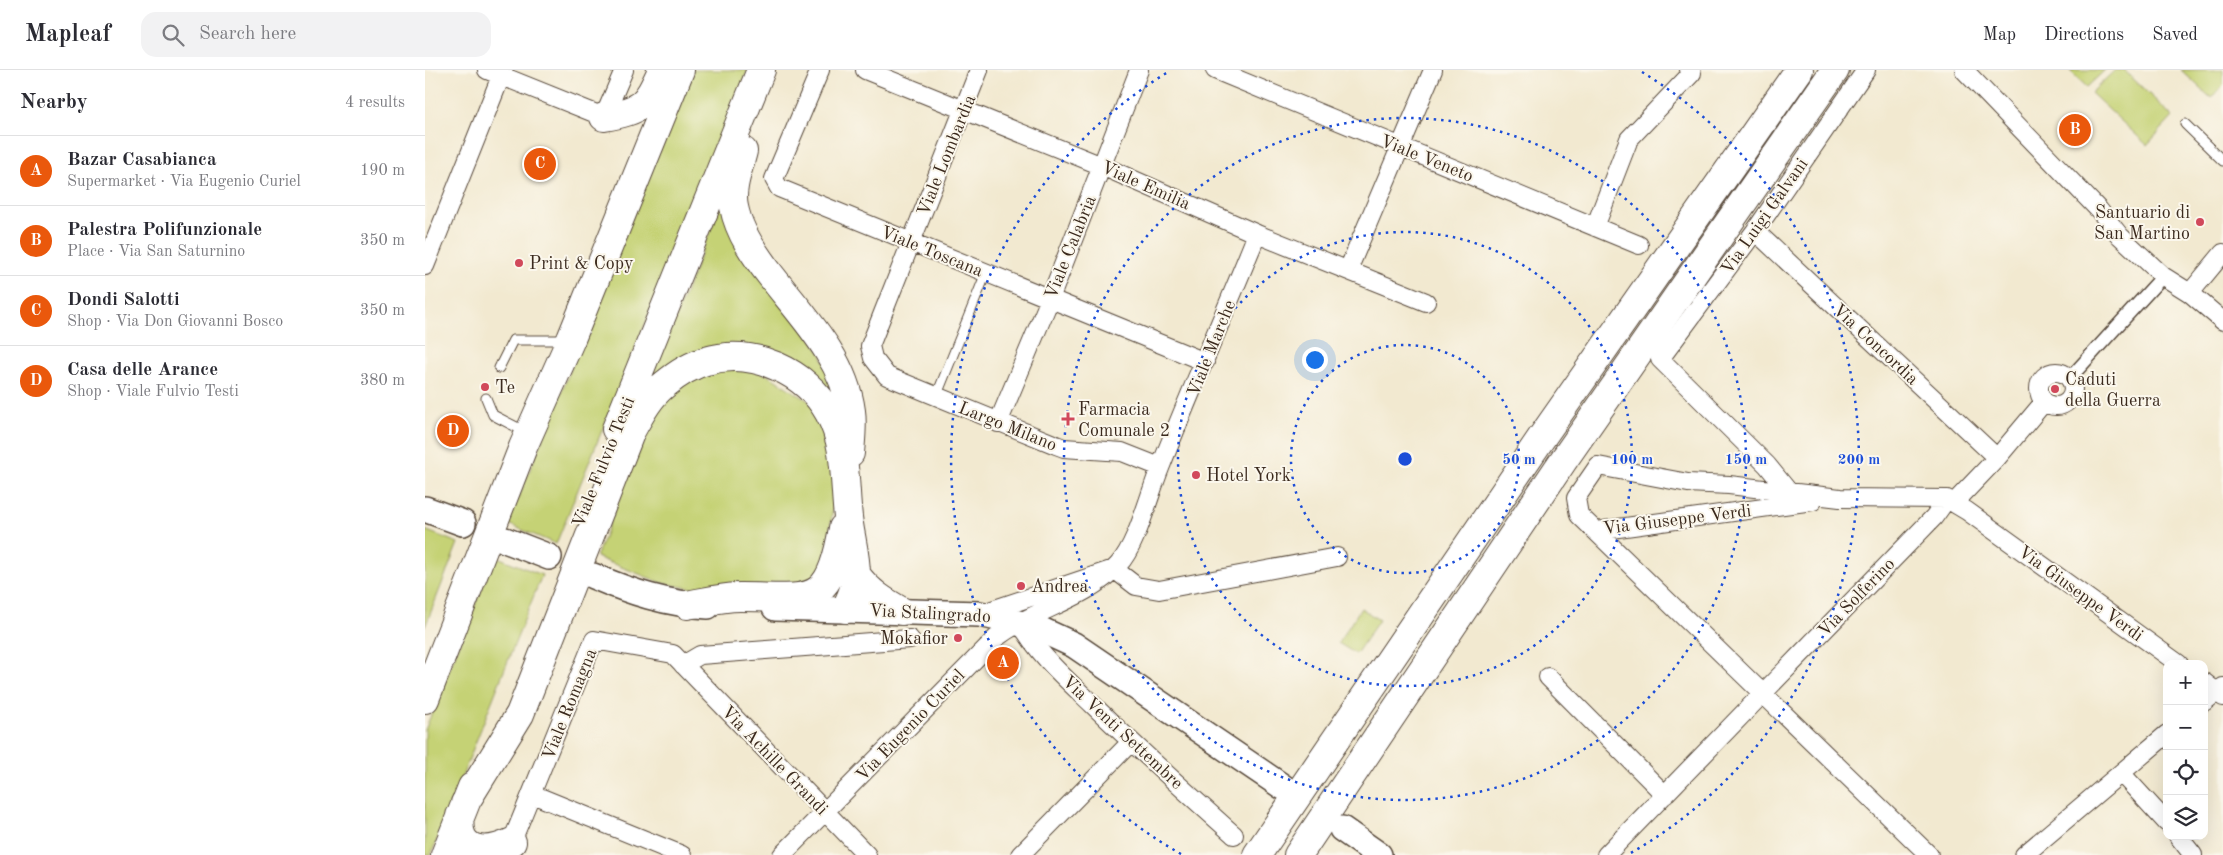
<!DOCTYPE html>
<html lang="en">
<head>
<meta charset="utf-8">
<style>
	:root { --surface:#fff; --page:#f2f2f3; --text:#2b2b33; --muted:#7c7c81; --line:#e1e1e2; --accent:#ea580c }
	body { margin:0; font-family:"Old Standard TT",serif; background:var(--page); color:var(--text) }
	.controls { position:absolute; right:15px; bottom:15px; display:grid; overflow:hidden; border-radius:10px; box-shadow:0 5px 20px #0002 }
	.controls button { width:45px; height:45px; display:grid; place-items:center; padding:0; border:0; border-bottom:1px solid var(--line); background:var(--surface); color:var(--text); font:25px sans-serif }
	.you { position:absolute; left:889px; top:289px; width:18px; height:18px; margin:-12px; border:4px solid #fff; border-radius:50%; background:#1a73e8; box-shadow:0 0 0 8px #1a73e833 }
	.badge { display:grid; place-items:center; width:32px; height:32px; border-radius:50%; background:var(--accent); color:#fff; font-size:16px; font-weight:700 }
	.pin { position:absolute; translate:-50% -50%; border:2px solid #fff; box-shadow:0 1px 5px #0006 }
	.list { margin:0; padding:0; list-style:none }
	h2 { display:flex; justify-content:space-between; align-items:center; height:65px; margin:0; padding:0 20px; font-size:21px }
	h2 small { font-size:16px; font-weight:400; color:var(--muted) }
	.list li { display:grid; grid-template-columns:32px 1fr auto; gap:15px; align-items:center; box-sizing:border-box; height:70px; padding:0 20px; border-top:1px solid var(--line) }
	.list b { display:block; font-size:19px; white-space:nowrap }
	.list p { margin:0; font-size:16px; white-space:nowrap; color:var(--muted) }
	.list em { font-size:16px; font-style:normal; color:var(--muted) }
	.icon { flex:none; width:28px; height:28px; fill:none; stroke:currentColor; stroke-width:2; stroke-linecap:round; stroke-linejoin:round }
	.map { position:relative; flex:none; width:1798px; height:785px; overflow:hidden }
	header { display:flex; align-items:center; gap:30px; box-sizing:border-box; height:70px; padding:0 25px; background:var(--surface); border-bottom:1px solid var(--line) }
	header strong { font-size:24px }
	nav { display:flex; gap:28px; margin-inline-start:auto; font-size:18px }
	.search { width:350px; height:45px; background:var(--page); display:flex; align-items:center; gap:12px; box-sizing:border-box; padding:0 18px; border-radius:15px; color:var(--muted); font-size:19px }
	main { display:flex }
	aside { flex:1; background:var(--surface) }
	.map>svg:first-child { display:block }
	.green { fill:#c5d274; stroke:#807e49 }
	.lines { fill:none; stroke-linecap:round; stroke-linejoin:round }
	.service-casing { stroke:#564739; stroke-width:11 }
	.pedestrian-casing { stroke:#564739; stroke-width:15 }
	.minor-casing { stroke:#564739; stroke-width:20 }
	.secondary-casing { stroke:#564739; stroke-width:28 }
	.trunk-casing { stroke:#564739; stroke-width:30 }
	.motorway-casing { stroke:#564739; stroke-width:30 }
	.service { stroke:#fff; stroke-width:9 }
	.pedestrian { stroke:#fff; stroke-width:12 }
	.minor { stroke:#fff; stroke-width:18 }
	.secondary { stroke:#fff; stroke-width:25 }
	.trunk { stroke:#fff; stroke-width:28 }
	.motorway { stroke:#fff; stroke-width:28 }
	.ring { fill:none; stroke:#1d4ed8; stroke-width:2.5; stroke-dasharray:2.5 5 }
	.poi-dot { fill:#d1495b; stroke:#fbf7ec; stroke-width:2 }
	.labels { text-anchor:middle; stroke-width:4; stroke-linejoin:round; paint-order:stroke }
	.street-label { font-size:18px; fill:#3b2a1e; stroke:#fbf7ec }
	.poi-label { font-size:18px; fill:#3b2a1e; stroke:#fbf7ec; text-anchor:start }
	.centre { fill:#1d4ed8; stroke:#fbf7ec; stroke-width:2.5 }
	.ring-label { font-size:15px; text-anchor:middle; font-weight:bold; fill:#1d4ed8; stroke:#fbf7ec; stroke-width:4; stroke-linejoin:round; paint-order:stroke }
</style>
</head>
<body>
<header>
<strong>Mapleaf</strong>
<div class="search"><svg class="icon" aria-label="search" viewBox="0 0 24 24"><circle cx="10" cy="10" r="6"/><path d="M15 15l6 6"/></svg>Search here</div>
<nav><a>Map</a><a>Directions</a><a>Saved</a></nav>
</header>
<main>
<aside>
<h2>Nearby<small>4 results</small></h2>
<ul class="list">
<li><span class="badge">A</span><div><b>Bazar Casabianca</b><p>Supermarket · Via Eugenio Curiel</p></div><em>190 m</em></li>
<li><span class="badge">B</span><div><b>Palestra Polifunzionale</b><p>Place · Via San Saturnino</p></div><em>350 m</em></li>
<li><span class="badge">C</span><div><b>Dondi Salotti</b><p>Shop · Via Don Giovanni Bosco</p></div><em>350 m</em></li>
<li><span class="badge">D</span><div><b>Casa delle Arance</b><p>Shop · Viale Fulvio Testi</p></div><em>380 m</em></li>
</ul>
</aside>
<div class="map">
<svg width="1798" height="785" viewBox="0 0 1798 785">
	<rect width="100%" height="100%" fill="#fbf7ec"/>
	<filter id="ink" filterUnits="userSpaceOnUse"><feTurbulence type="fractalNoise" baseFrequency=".02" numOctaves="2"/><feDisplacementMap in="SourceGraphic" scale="10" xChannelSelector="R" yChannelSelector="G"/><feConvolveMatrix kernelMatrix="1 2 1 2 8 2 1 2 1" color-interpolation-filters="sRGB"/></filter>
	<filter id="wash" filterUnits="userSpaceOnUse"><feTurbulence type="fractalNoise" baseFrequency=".0096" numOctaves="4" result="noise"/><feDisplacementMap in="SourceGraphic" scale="20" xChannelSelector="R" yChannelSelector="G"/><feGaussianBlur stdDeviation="1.12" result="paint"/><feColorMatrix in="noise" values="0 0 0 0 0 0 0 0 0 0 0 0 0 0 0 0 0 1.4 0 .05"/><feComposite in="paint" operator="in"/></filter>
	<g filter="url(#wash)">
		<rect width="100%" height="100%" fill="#f2e9d0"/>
		<path class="green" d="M 267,0 L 323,0 L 131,474 L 83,454 Z
			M 1644,0 L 1680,0 L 1662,17 Z
			M 1690,0 L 1699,0 L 1748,47 L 1722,75 L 1666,23 Z
			M 1756,0 L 1798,0 L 1798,15 L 1786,28 Z
			M 298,135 L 395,282 L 414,327 L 407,331 L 363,292 L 229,306 L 229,300 L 294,139 Z
			M 330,297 L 390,335 L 414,394 L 403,473 L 396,501 L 382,513 L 275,520 L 237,513 L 171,487 L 236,325 L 272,300 Z
			M 0,460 L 33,473 L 0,557 Z
			M 70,486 L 117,505 L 6,785 L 0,785 L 0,660 Z
			M 936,538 L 954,550 L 931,584 L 913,573 Z"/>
	</g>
	<g filter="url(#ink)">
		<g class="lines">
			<defs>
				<path id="service" d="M 1760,54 L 1798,91
					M 74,298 L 88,270 L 141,270
					M 511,327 L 561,203
					M 61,328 L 68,345 L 103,363"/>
				<path id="pedestrian" d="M 1644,309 L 1738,206"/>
				<path id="minor" d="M 62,0 L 179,47 L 199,0
					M 395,0 L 349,109 L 354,118 L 780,292
					M 440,0 L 677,96 L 832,164 L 1001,232
					M 554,0 L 445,276 L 448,288 L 462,306 L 631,375 L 639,378 L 697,382 L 735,397
					M 790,0 L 1214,175
					M 1539,0 L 1674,140 L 1695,166 L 1738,206 L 1765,223 L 1798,251
					M 1170,157 L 1204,69 L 1267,3 L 1264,0
					M 1330,161 L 1572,388
					M 0,196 L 76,6
					M 923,200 L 1008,0
					M 1765,223 L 1798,183
					M1614 319a17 17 0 1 1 34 0a17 17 0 1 1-34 0Z
					M 573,353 L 625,229 L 714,0
					M 1364,422 L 1342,395 L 1235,289 L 1330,161 L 1441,0
					M 1529,433 L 1572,388 L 1619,332
					M 1172,461 L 1388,431
					M 555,544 L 689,499 L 711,516 L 734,520 L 912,487
					M 595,552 C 613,585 641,609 668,635 C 714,680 761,722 809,765
					M 258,595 L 275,585 L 485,569
					M 1123,607 L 1240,725
					M 1779,612 L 1798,627
					M 1779,632 L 1798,617
					M 1696,703 L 1742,753
					M 107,724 L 257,785
					M 1753,766 L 1768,785
					M 83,781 L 169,570 L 248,584 L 442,785
					M 357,785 L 571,568 C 608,539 660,531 693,495 C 712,475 724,425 735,398 C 766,320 800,243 832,164
					M 595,785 L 706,672
					M 1181,785 L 1509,447 L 1522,429
					M 1504,785 L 1154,445 L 1151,428 L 1173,396 L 1263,413 L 1304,415 L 1415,428 L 1522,429 L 1542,441 L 1754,594
					M 1599,785 L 1742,664"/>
				<path id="secondary" d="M 0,439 L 38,453
					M 80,470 L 124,487
					M 168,506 C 206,522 241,534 283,536
					M 350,538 L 555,544 L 610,557 L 649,575 L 858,717
					M 917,759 L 954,785"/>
				<path id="trunk" d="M 179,47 C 218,40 221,35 237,0
					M 318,81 C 314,98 305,119 309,137 C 314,163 331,187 347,207 C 378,247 419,288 426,341 C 428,354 426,369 425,383
					M 191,359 L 336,0
					M 432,506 C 444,522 458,531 476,541
					M 262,535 C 279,532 297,527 315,527 C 385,527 404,540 418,458
					M 0,629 L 98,377 L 146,269 L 255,0
					M 40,733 L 95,644 L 206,361 C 215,345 224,327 239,315 C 251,305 266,295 281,291 C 328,277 382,302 404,343 C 422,375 419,412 423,447 C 425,465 432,490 431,507 C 431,518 425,529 421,539
					M 35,746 C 30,783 60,785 87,772
					M 20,785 L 47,717"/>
				<path id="motorway" d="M 832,785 L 1117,367 L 1374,0
					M 873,785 L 1138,391 L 1410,0"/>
			</defs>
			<use href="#service" class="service-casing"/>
			<use href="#pedestrian" class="pedestrian-casing"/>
			<use href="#minor" class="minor-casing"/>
			<use href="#secondary" class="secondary-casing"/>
			<use href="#trunk" class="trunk-casing"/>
			<use href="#motorway" class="motorway-casing"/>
			<use href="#service" class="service"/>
			<use href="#pedestrian" class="pedestrian"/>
			<use href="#minor" class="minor"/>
			<use href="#secondary" class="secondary"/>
			<use href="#trunk" class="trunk"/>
			<use href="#motorway" class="motorway"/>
		</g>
	</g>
	<g class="ring">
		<circle cx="980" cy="389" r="114"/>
		<circle cx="980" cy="389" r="227"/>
		<circle cx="980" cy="389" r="341"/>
		<path d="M756 784A454 454 0 0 1 743 2M1217 2A454 454 0 0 1 1204 784"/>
	</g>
	<g class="poi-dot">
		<circle cx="1775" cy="152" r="5"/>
		<circle cx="94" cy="193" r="5"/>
		<circle cx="60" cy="317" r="5"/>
		<circle cx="1630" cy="319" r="5"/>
		<path d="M640.5 341.5h5v5h5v5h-5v5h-5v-5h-5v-5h5z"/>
		<circle cx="771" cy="405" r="5"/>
		<circle cx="596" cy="516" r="5"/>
		<circle cx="533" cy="568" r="5"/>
	</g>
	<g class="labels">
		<g class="street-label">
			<text transform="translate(521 85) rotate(-68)" y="6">Viale Lombardia</text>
			<text transform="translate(1002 88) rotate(22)" y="6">Viale Veneto</text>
			<text transform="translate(721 115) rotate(24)" y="6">Viale Emilia</text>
			<text transform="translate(1339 146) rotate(-55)" y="6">Via Luigi Galvani</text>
			<text transform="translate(645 177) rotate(-68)" y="6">Viale Calabria</text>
			<text transform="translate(507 181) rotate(22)" y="6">Viale Toscana</text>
			<text transform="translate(1451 274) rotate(43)" y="6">Via Concordia</text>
			<text transform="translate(786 278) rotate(-68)" y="6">Viale Marche</text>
			<text transform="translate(583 356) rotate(22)" y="6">Largo Milano</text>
			<text transform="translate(178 392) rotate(-68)" y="6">Viale Fulvio Testi</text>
			<text transform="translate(1252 449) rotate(-7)" y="6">Via Giuseppe Verdi</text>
			<text transform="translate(1656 523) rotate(36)" y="6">Via Giuseppe Verdi</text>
			<text transform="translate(1431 527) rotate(-46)" y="6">Via Solferino</text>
			<text transform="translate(505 543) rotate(3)" y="6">Via Stalingrado</text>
			<text transform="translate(144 634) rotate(-68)" y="6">Viale Romagna</text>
			<text transform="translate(485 655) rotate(-46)" y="6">Via Eugenio Curiel</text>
			<text transform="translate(698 662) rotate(43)" y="6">Via Venti Settembre</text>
			<text transform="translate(350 690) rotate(46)" y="6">Via Achille Grandi</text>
		</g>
		<g class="poi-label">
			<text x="1765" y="148" text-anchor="end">Santuario di<tspan x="1765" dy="21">San Martino</tspan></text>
			<text x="104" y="199">Print &amp; Copy</text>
			<text x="1640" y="315">Caduti<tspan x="1640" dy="21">della Guerra</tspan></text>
			<text x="70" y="323">Te</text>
			<text x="653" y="345">Farmacia<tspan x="653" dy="21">Comunale 2</tspan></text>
			<text x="781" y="411">Hotel York</text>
			<text x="606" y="522">Andrea</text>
			<text x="523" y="574" text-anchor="end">Mokafior</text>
		</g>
	</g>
	<circle cx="980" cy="389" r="8" class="centre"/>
	<g class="ring-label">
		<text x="1094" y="394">50 m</text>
		<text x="1207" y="394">100 m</text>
		<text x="1321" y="394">150 m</text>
		<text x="1434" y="394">200 m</text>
	</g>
</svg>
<div class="controls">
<button>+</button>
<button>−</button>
<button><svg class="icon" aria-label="locate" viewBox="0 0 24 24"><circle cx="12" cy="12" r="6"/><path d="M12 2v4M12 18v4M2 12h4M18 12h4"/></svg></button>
<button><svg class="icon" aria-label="layers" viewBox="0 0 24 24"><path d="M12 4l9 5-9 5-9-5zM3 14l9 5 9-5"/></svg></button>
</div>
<div class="you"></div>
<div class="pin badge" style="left:578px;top:593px">A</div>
<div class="pin badge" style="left:1650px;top:60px">B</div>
<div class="pin badge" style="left:115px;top:94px">C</div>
<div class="pin badge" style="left:28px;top:361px">D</div>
</div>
</main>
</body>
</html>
